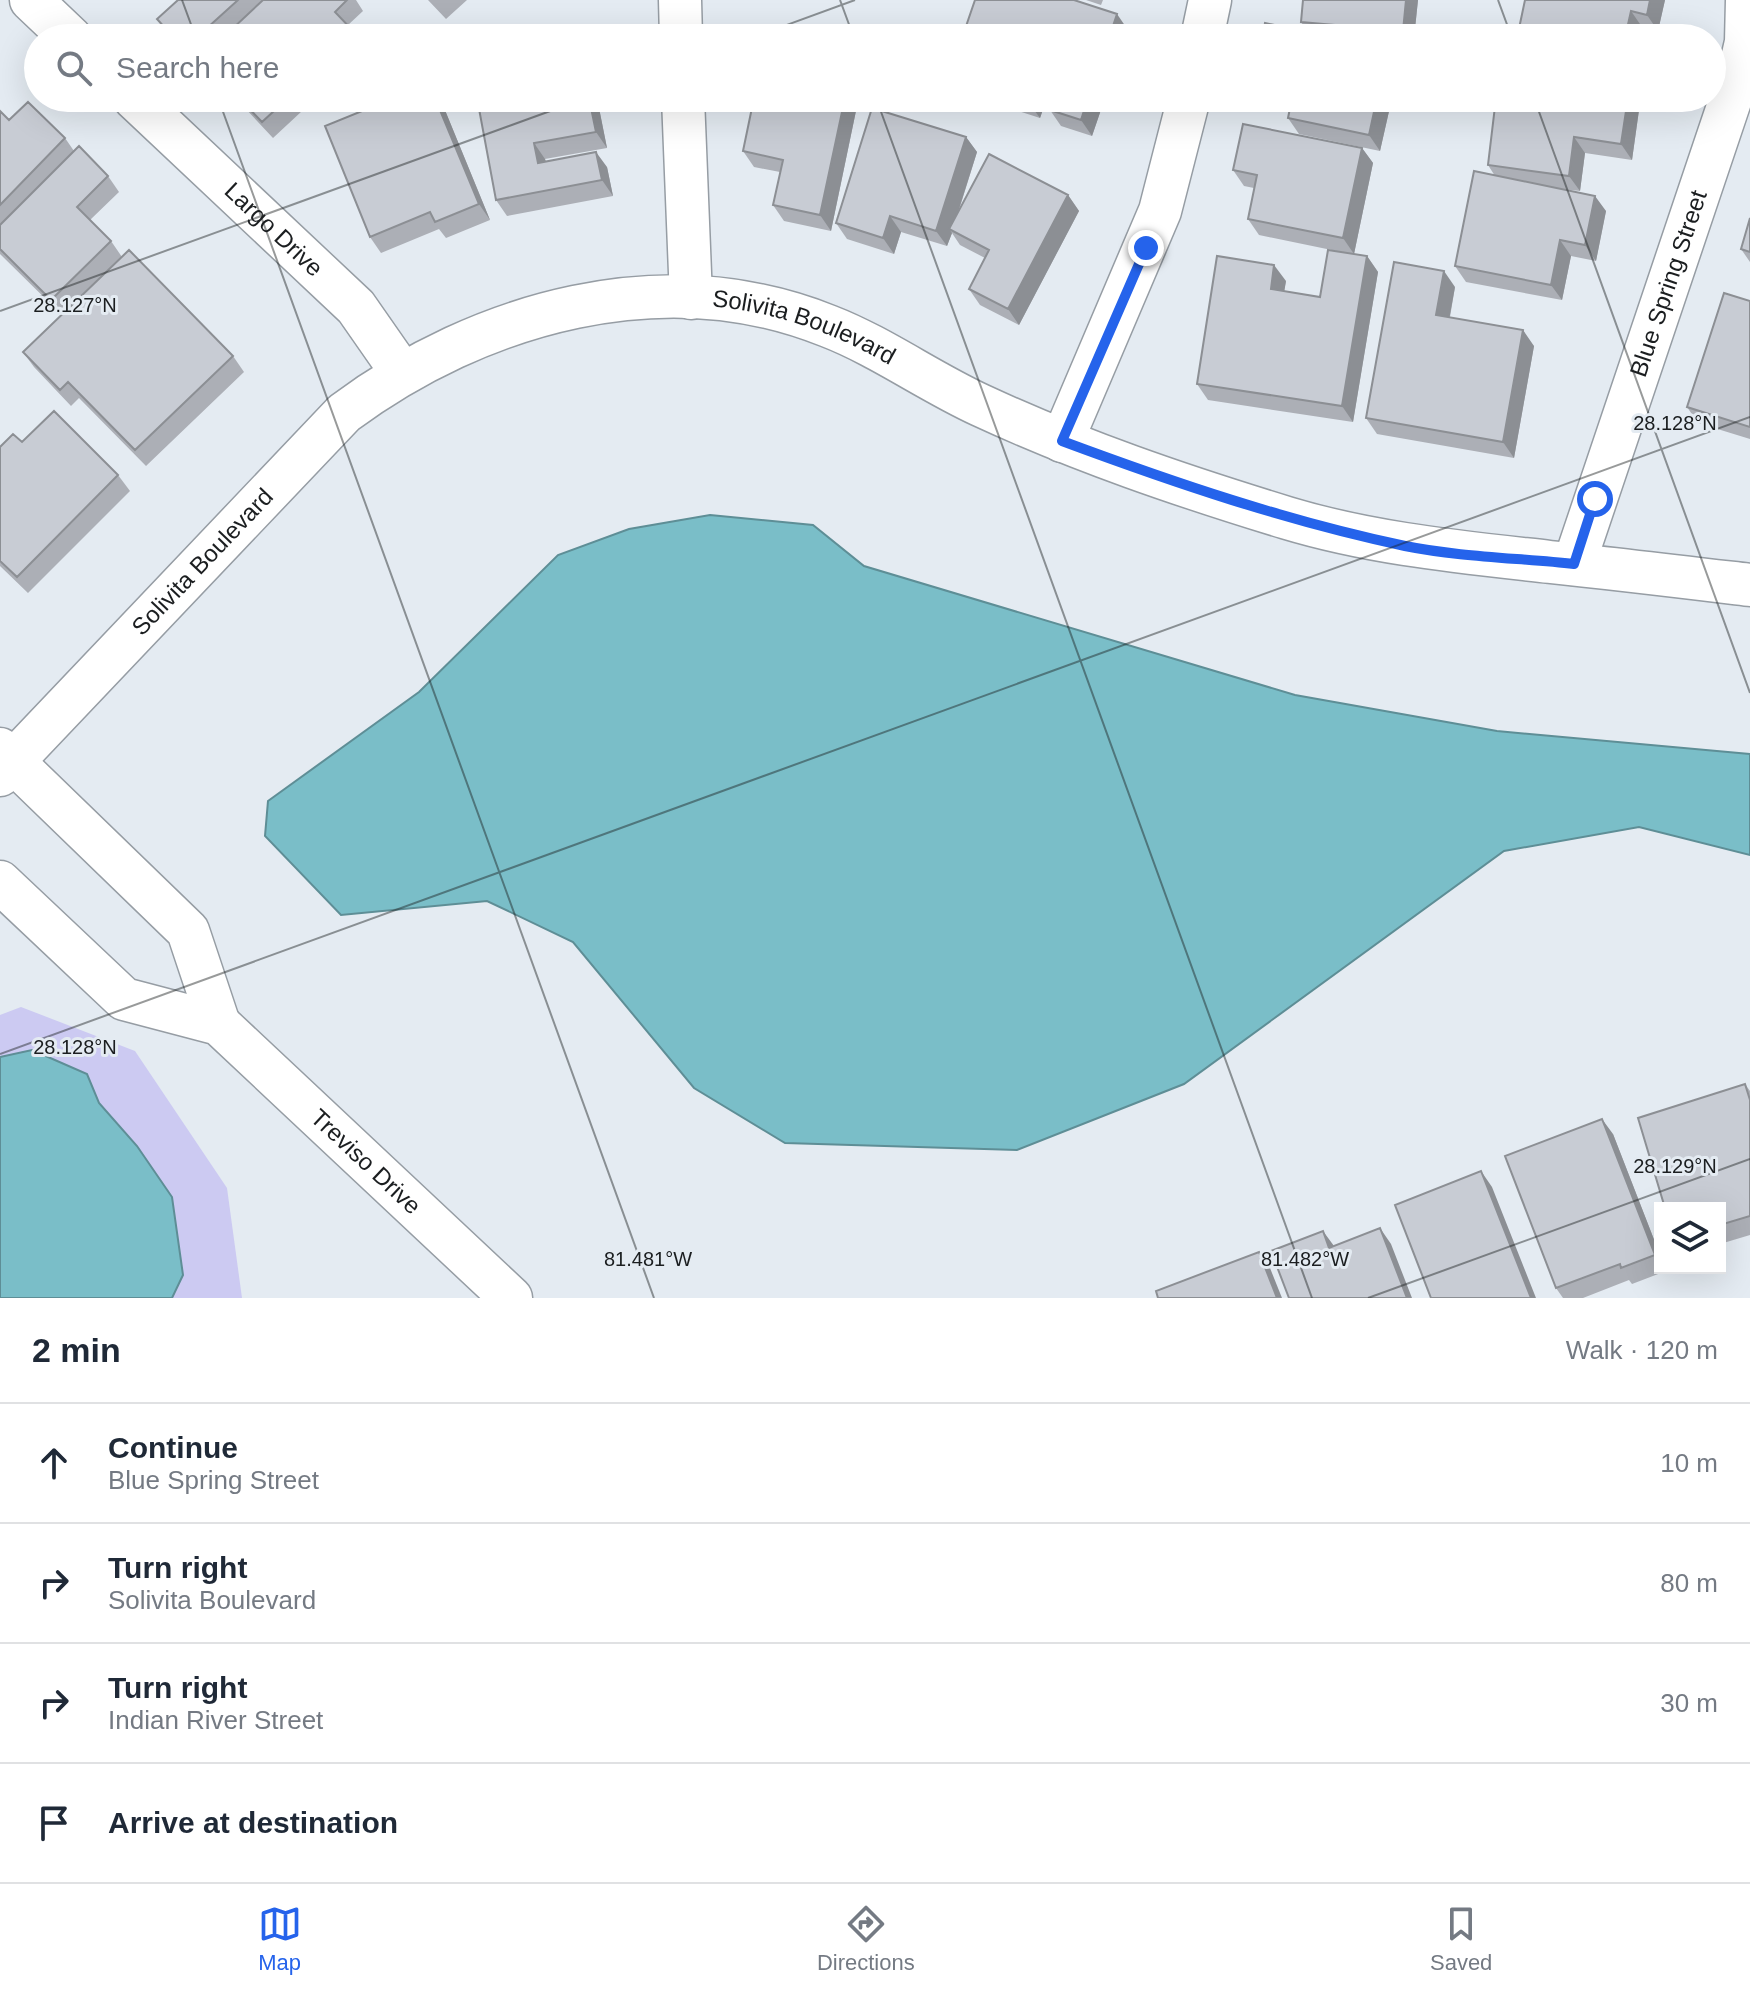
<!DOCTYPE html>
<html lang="en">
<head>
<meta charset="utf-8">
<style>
	:root { --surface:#fff; --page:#f6f6f7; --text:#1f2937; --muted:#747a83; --line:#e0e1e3; --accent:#2563eb }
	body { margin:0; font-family:Arial,sans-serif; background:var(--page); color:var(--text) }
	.controls { position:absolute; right:24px; bottom:24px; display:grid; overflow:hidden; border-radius:0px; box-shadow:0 8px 32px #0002 }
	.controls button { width:72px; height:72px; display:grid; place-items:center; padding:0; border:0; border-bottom:2px solid var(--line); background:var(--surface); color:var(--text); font:40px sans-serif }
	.stop { position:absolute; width:24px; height:24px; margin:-18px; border:6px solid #2563eb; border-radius:50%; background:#fff }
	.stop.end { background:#2563eb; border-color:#fff; box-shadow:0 2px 8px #0008 }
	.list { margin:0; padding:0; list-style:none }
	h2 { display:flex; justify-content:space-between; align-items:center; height:104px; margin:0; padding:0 32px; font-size:34px }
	h2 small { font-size:26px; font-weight:400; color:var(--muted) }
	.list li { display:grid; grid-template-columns:52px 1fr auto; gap:24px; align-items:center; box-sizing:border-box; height:120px; padding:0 32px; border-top:2px solid var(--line) }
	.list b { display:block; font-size:30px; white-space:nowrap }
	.list p { margin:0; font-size:26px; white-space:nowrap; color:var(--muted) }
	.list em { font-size:26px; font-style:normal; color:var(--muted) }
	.icon { flex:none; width:44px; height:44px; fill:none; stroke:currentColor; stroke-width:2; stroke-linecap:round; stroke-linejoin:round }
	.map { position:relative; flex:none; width:1750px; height:1298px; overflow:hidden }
	.search { position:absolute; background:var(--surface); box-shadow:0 8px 32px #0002; left:24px; right:24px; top:24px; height:88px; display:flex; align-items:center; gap:20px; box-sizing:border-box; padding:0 28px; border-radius:44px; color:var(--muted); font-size:30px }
	.sheet { height:584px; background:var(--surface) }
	nav { display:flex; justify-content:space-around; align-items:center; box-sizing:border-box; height:112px; border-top:2px solid var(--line); background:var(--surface); font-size:22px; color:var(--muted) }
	nav a { display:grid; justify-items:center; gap:4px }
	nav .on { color:var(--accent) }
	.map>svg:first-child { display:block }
	.green { fill:#cccaf2 }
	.water { fill:#7abec8; stroke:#5e8e96; stroke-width:2 }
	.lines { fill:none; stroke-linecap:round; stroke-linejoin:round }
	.street-casing { stroke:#969da4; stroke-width:45 }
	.street { stroke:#fff; stroke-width:42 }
	.wall { fill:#acafb6 }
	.shaded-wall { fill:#8c8f94 }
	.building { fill:#c8ccd4; stroke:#8c8f94; stroke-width:2 }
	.route { stroke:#2563eb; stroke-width:10 }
	.ticks { fill:none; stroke:#1b1e20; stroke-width:2; stroke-opacity:0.45 }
	.labels { text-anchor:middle; stroke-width:6; stroke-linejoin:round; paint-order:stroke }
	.street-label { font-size:24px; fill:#1b1e20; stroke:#e4ebf2 }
	.ticks-label { font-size:20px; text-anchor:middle; fill:#1b1e20; stroke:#e4ebf2; stroke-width:6; stroke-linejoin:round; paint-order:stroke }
</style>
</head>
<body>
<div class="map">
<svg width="1750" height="1298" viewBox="0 0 1750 1298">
	<rect width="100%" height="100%" fill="#e4ebf2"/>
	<path class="green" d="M 21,1007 L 135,1051 L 227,1188 L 242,1298 L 0,1298 L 0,1015 Z"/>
	<path class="water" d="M 710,515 L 813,525 L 864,566 L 1295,695 L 1497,731 L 1750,754 L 1750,855 L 1639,827 L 1504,851 L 1184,1084 L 1017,1150 L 785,1143 L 694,1088 L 573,942 L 487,901 L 341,915 L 265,836 L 268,801 L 419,692 L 558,555 L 629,529 Z
		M 32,1050 L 87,1074 L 99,1103 L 137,1146 L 172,1197 L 183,1275 L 172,1298 L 0,1298 L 0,1057 Z"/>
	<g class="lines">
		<defs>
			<g id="street">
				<path d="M 31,0 L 71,38"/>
				<path d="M 680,0 L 681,38"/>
				<path d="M 1202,38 L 1210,0"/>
				<path id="s1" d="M 134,98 L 356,307 L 402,373"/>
				<path d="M 683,98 L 691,298"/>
				<path d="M 1062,441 L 1160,211 L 1189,98"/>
				<path id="s2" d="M 1574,564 L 1738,77 L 1746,42 L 1747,0"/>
				<path d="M 0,749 L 188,931 L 219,1024"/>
				<path id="s3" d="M 0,775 L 344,413 C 480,312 664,260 828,326 C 880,346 928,381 980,405 C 1079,451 1182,486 1287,518 C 1373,544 1461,552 1550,562 C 1617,569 1683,577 1750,585"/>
				<path id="s4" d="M 0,882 L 124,999 L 219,1024 L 511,1298"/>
			</g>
		</defs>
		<use href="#street" class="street-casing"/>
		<use href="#street" class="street"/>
	</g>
	<path class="wall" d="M 178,0 L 356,0 L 363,11 L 348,25 L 359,38 L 237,38 L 232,31 L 224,38 L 170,38 L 157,19 Z
		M 428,0 L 467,0 L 446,19 Z
		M 1086,0 L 1103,0 L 1101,5 Z
		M 1303,0 L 1418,0 L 1414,38 L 1262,38 L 1308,32 L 1301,22 Z
		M 1525,0 L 1665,0 L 1658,31 Z
		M 238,98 L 316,98 L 273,138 L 245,108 Z
		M 440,98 L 490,220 L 446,238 L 439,229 L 381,253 L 370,237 Z
		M 477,98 L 597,98 L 607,148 L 545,159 L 546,161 L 607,167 L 613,196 L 507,216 L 496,200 Z
		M 978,98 L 1047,98 L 1040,118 Z
		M 1105,98 L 1092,136 L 1061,126 L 1050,110 Z
		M 1292,98 L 1392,98 L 1380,151 L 1299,134 L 1288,118 Z
		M 1496,98 L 1631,98 L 1639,110 L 1632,160 L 1585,153 L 1580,191 L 1562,189 L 1606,211 L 1596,261 L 1571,256 L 1562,300 L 1466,282 L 1455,266 L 1495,176 L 1488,165 Z
		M 857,106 L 831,231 L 784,221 L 773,205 L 780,172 L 754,167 L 743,151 Z
		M 0,111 L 9,120 L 65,138 L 74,151 L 108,176 L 119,192 L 90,220 L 111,241 L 122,257 L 233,356 L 244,372 L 146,466 L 79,398 L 71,406 L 34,367 L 23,352 L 62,315 L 0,254 Z
		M 966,137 L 977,152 L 959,210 L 1068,195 L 1079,211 L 1019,325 L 980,305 L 969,289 L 985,258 L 960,245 L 952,233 L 947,246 L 901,232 L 894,254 L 847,239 L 836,223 Z
		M 1362,148 L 1373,163 L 1354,254 L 1367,256 L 1378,272 L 1353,422 L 1208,400 L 1197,384 L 1286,281 L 1284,291 L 1320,297 L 1351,254 L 1259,235 L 1248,219 L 1254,188 L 1244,186 L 1233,170 Z
		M 1750,218 L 1750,262 L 1741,249 Z
		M 1455,287 L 1450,317 L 1534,346 L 1514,458 L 1377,434 L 1366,418 Z
		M 1750,301 L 1750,439 L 1698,423 L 1687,407 Z
		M 22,442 L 118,475 L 130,491 L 28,593 L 0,566 L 0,447 Z
		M 1745,1084 L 1750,1091 L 1750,1235 L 1720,1244 L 1720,1208 Z
		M 1613,1134 L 1660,1255 L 1660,1268 L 1665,1268 L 1666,1271 L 1632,1284 L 1629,1280 L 1583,1298 L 1563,1298 L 1556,1288 Z"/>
	<path class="shaded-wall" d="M 1406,0 L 1418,0 L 1414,38 L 1407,38 L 1403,31 Z
		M 1650,0 L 1665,0 L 1658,31 L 1647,15 Z
		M 1631,11 L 1642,27 L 1640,38 L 1625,38 Z
		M 1117,14 L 1128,30 L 1125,38 L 1109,38 Z
		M 435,98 L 440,98 L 490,220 L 479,204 Z
		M 589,98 L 597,98 L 607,148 L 596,132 Z
		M 845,98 L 852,98 L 857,106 L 831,231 L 820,215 Z
		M 1031,98 L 1047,98 L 1040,118 L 1029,103 Z
		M 1088,98 L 1105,98 L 1092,136 L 1081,120 Z
		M 1377,98 L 1392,98 L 1380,151 L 1369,135 Z
		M 1628,98 L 1631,98 L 1639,110 L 1632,160 L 1621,144 Z
		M 966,137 L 977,152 L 952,231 L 949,229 L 952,233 L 947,246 L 936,231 Z
		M 1574,137 L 1585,153 L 1580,191 L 1569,176 Z
		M 534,143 L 545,159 L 549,178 L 538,163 Z
		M 1362,148 L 1373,163 L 1354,254 L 1343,238 Z
		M 596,152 L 607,167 L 613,196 L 602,180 Z
		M 1068,195 L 1079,211 L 1019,325 L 1008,309 Z
		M 1595,196 L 1606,211 L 1596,261 L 1585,245 Z
		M 890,216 L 901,232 L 894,254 L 883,238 Z
		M 1560,240 L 1571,256 L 1562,300 L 1551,285 Z
		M 1367,256 L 1378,272 L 1353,422 L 1342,406 Z
		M 1274,265 L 1286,281 L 1282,305 L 1271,289 Z
		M 1444,271 L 1455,287 L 1447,331 L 1436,315 Z
		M 1523,330 L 1534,346 L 1514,458 L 1503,442 Z
		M 1602,1119 L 1613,1134 L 1660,1255 L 1660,1262 L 1655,1255 Z
		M 1481,1171 L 1492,1187 L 1536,1298 L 1531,1298 Z
		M 1380,1228 L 1391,1244 L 1412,1298 L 1407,1298 Z
		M 1323,1231 L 1334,1246 L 1329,1248 Z
		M 1259,1252 L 1270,1268 L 1282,1298 L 1277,1298 Z"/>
	<path class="building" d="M 178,0 L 238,0 L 196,38 L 174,38 L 157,19 Z
		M 263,0 L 347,0 L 335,12 L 356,34 L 352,38 L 238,38 L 231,30 Z
		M 975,0 L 1074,0 L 1117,14 L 1109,38 L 962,38 Z
		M 1303,0 L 1406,0 L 1403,31 L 1301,22 Z
		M 1525,0 L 1650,0 L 1647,15 L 1631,11 L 1625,38 L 1517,38 Z
		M 1265,23 L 1336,38 L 1262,38 Z
		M 239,98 L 288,98 L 262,122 Z
		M 394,98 L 435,98 L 479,204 L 435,222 L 430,212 L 370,237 L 325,126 Z
		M 477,98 L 589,98 L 596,132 L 534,143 L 538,163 L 596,152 L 602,180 L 496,200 Z
		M 754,98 L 845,98 L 820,215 L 773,205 L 783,160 L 743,151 Z
		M 1015,98 L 1031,98 L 1029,103 Z
		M 1054,98 L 1088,98 L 1081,120 L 1050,110 Z
		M 1292,98 L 1377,98 L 1369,135 L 1288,118 Z
		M 1496,98 L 1628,98 L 1621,144 L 1574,137 L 1569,176 L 1488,165 Z
		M 28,102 L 65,138 L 0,205 L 0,111 L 9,120 Z
		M 872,108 L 966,137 L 936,231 L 890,216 L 883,238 L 836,223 Z
		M 1243,124 L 1362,148 L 1343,238 L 1248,219 L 1257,175 L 1233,170 Z
		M 79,146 L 108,176 L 77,207 L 111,241 L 51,300 L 0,249 L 0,225 Z
		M 989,154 L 1068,195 L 1008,309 L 969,289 L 989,250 L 949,229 Z
		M 1474,171 L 1595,196 L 1585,245 L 1560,240 L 1551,285 L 1455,266 Z
		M 1750,218 L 1750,252 L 1741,249 Z
		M 129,250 L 233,356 L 135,450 L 68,382 L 60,390 L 23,352 Z
		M 1328,250 L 1367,256 L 1342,406 L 1197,384 L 1217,256 L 1274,265 L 1271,289 L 1320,297 Z
		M 1394,262 L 1444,271 L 1436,315 L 1523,330 L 1503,442 L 1366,418 Z
		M 1724,293 L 1750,301 L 1750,427 L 1687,407 Z
		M 54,411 L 118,475 L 17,577 L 0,561 L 0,447 L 13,434 L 22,442 Z
		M 1745,1084 L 1750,1100 L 1750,1216 L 1720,1225 L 1720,1208 L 1665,1208 L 1638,1118 Z
		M 1602,1119 L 1655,1255 L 1621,1268 L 1620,1264 L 1556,1288 L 1505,1156 Z
		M 1481,1171 L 1531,1298 L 1431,1298 L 1395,1205 Z
		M 1380,1228 L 1407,1298 L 1289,1298 L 1271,1251 L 1323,1231 L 1329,1248 Z
		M 1259,1252 L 1277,1298 L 1158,1298 L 1156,1291 Z"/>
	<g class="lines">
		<path class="route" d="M 1146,248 L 1062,441 C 1175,483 1287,521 1405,546 C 1460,557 1519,558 1574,564 L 1595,499"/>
	</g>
	<path class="ticks" d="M 182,0 L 196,38M 840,0 L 854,38M 1498,0 L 1512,38M 751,38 L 855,0M 218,98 L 654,1298M 876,98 L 1312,1298M 1534,98 L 1750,693M 0,311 L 586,98M 0,1054 L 1750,417M 1368,1298 L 1750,1159"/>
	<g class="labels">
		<g class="street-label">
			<text dy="8" stroke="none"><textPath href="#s1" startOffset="192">Largo Drive</textPath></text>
			<text dy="8" stroke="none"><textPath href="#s2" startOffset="296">Blue Spring Street</textPath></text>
			<text dy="8" stroke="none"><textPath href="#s3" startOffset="990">Solivita Boulevard</textPath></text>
			<text dy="8" stroke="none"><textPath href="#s3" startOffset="294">Solivita Boulevard</textPath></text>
			<text dy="8" stroke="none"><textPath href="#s4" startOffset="470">Treviso Drive</textPath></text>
		</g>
	</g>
	<g class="ticks-label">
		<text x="75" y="312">28.127°N</text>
		<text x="1675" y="430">28.128°N</text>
		<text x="75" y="1054">28.128°N</text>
		<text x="1675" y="1173">28.129°N</text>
		<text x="648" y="1266">81.481°W</text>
		<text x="1305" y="1266">81.482°W</text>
	</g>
</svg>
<div class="controls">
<button><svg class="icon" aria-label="layers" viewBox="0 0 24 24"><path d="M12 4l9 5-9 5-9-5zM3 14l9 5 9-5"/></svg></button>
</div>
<div class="stop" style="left:1595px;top:499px"></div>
<div class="stop end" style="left:1146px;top:248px"></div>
<div class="search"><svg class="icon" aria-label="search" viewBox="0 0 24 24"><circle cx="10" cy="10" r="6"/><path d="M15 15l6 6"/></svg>Search here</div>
</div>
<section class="sheet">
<h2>2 min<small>Walk · 120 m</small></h2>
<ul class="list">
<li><svg class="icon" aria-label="ahead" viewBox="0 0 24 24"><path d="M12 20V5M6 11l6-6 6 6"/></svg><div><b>Continue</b><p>Blue Spring Street</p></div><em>10 m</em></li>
<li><svg class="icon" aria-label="right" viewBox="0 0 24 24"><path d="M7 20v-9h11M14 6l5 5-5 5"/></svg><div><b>Turn right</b><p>Solivita Boulevard</p></div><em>80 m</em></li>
<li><svg class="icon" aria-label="right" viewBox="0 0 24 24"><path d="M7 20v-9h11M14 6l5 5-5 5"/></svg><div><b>Turn right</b><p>Indian River Street</p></div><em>30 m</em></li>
<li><svg class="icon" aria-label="arrive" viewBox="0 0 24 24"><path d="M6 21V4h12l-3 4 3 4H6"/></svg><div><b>Arrive at destination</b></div></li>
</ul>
</section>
<nav>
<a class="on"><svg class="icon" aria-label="map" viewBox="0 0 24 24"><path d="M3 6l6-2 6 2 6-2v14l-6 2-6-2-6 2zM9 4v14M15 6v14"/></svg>Map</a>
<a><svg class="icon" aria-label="directions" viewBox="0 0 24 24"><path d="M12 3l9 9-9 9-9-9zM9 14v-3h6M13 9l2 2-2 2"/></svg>Directions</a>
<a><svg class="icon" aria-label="saved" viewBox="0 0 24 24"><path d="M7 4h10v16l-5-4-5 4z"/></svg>Saved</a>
</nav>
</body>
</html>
